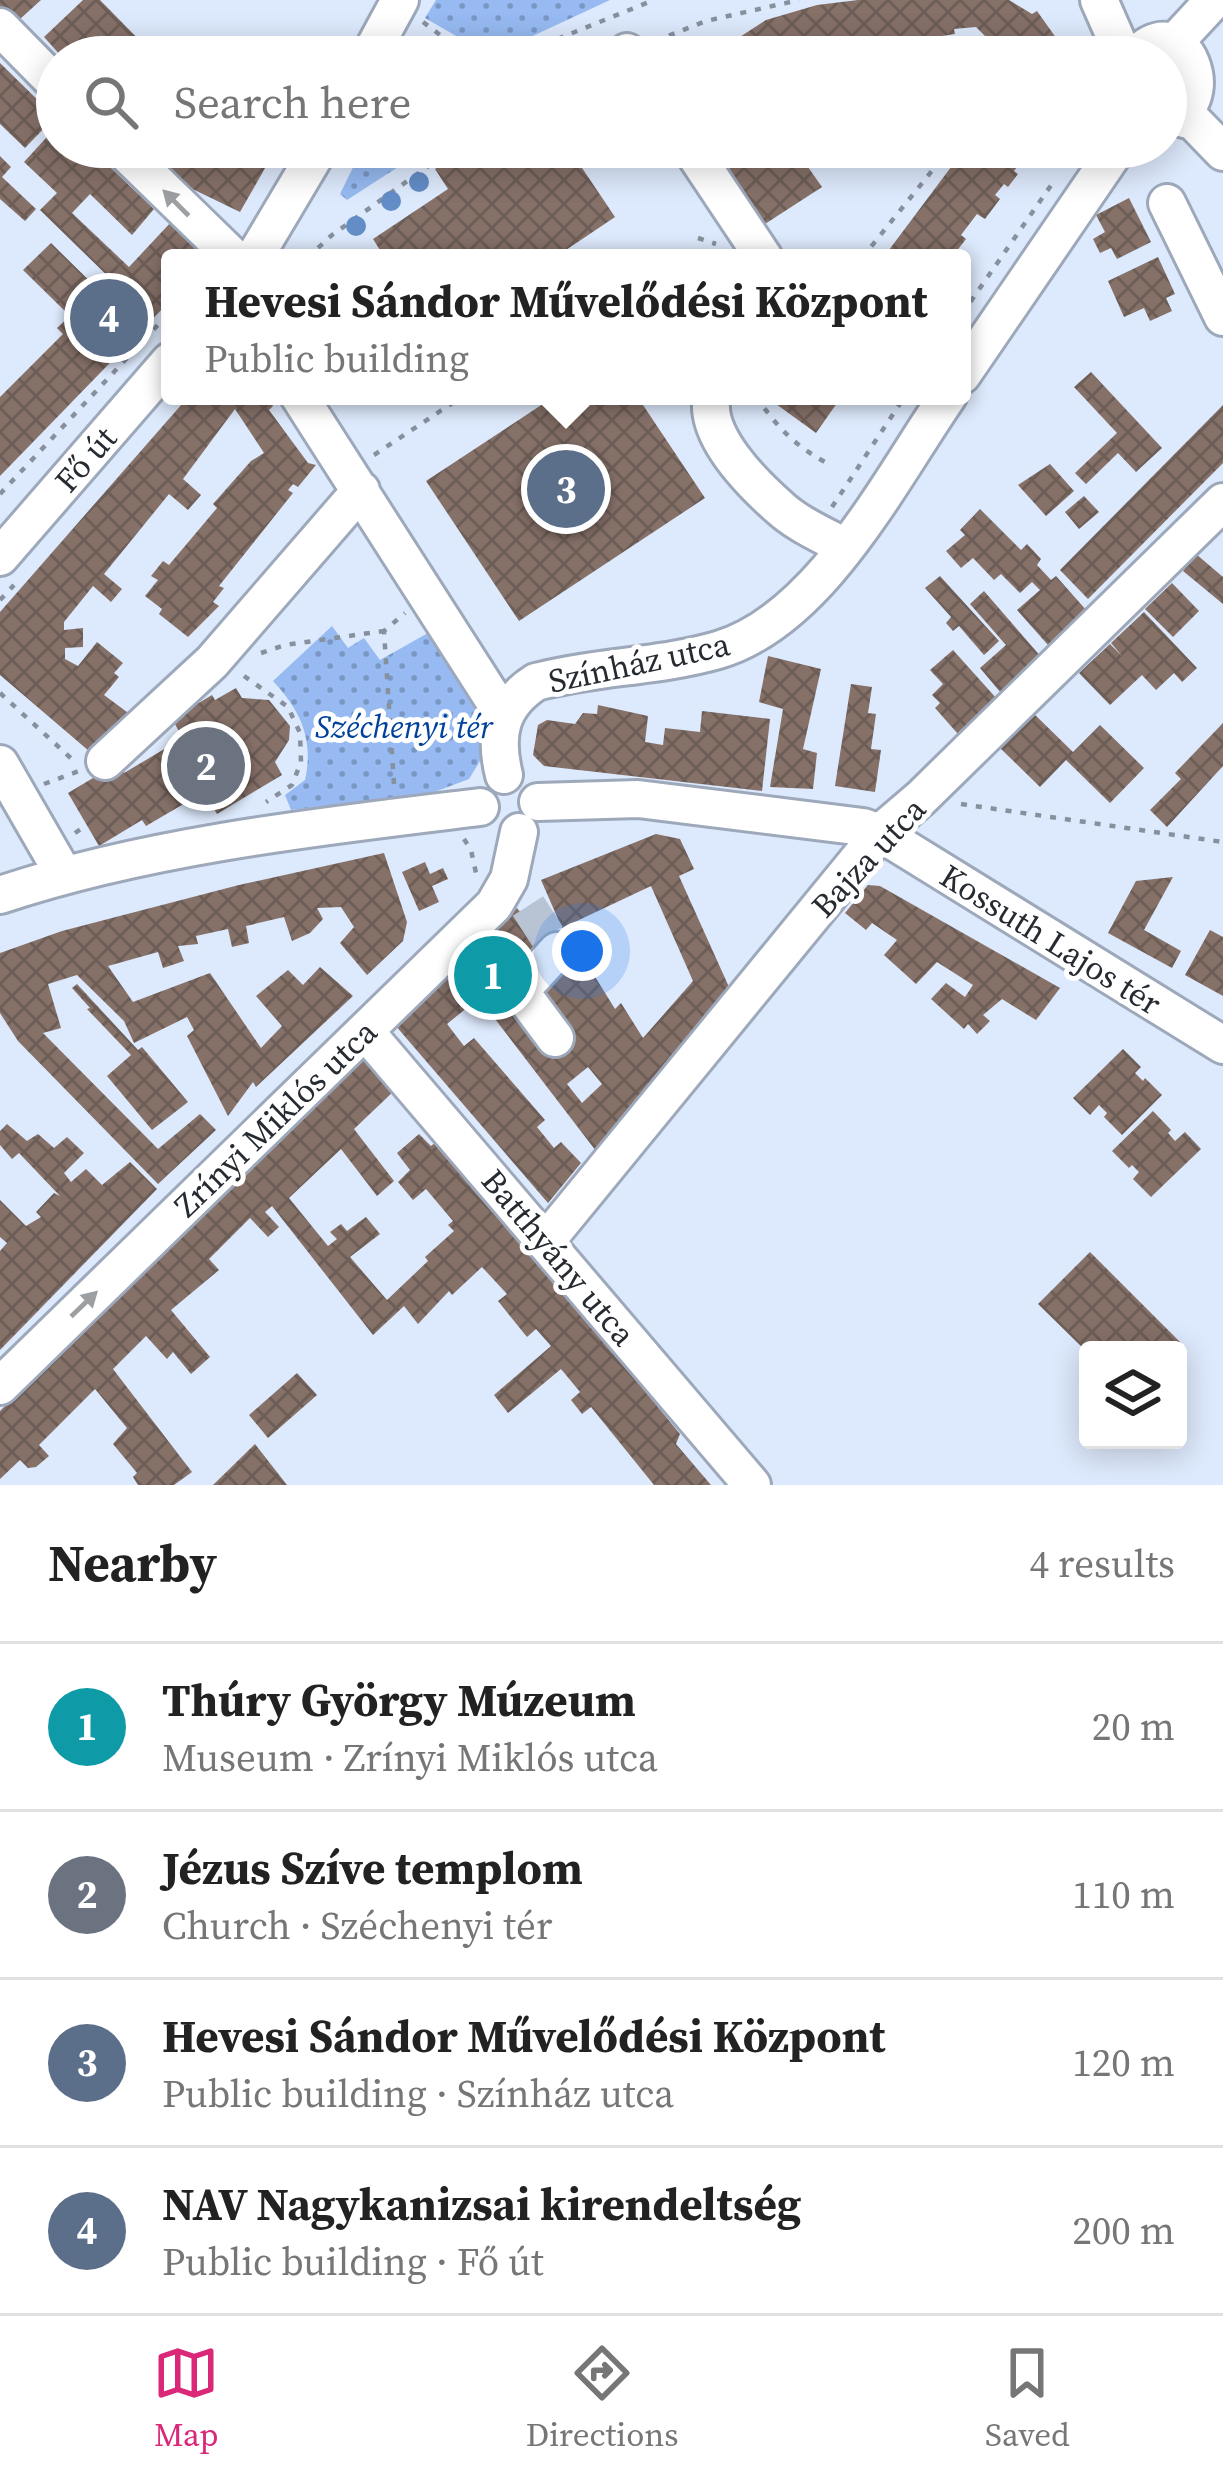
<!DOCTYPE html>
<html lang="en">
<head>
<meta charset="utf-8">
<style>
	:root { --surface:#fff; --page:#f2f2f2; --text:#222; --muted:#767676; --line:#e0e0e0; --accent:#db2777 }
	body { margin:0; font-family:"Source Serif 4",serif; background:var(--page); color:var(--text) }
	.controls { position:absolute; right:36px; bottom:36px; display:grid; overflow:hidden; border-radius:12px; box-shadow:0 6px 30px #0003 }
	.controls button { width:108px; height:108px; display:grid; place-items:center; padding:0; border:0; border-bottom:3px solid var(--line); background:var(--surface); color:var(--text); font:60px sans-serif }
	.you { position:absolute; left:582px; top:951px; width:42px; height:42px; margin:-30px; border:9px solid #fff; border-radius:50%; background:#1a73e8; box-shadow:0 0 0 18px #1a73e833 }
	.badge { display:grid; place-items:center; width:78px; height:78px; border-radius:50%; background:var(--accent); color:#fff; font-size:39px; font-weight:700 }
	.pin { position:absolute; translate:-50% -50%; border:6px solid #fff; box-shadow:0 3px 12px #0006 }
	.popup { position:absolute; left:161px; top:249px; width:810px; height:156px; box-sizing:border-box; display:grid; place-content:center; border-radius:12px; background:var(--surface); filter:drop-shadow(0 3px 9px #0005); font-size:39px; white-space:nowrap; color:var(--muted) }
	.popup b { font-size:45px; color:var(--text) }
	.popup::after { content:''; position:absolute; left:50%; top:100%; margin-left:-24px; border:24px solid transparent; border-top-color:var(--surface) }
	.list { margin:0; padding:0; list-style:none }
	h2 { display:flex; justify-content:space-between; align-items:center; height:156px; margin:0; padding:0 48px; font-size:51px }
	h2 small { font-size:39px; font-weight:400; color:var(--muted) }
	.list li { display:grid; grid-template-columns:78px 1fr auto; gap:36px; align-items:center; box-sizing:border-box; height:168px; padding:0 48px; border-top:3px solid var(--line) }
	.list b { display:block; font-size:45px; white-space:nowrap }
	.list p { margin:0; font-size:39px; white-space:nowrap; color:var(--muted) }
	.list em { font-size:39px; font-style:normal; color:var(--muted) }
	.icon { flex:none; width:66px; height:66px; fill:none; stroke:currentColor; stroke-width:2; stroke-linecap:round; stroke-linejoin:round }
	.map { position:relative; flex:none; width:1223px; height:1485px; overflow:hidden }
	.search { position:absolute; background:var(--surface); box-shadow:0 6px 30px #0003; left:36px; right:36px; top:36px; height:132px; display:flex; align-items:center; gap:30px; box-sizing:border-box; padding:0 42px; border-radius:66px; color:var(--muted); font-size:45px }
	.sheet { height:828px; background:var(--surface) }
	nav { display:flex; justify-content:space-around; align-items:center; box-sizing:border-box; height:168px; border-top:3px solid var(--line); background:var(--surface); font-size:33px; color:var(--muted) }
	nav a { display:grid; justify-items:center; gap:6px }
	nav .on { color:var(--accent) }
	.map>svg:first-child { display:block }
	.green { fill:url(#green-dots) }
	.building { fill:url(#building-cross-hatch); fill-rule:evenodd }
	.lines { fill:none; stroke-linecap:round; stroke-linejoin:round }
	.minor-tunnel { stroke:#b8c3d4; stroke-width:36; stroke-dasharray:36 18; stroke-linecap:butt }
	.minor-casing { stroke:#9da9bb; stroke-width:42 }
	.path { stroke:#87909d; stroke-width:4.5; stroke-dasharray:6 9; stroke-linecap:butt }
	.minor { stroke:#fff; stroke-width:36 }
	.tree { fill:#638dc7 }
	.oneway { fill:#9da0a3 }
	.labels { text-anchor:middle; stroke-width:10; stroke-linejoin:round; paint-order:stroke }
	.street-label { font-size:33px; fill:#262b32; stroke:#fff }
	.park-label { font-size:33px; font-style:italic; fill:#00429b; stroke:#fff }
</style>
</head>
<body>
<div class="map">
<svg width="1223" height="1485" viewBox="0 0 1223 1485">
	<defs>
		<pattern id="green-dots" width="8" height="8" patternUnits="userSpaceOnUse" patternTransform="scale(3)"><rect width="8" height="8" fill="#96baf1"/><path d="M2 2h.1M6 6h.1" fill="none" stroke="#7a97c4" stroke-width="1.8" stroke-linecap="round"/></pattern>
		<pattern id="building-cross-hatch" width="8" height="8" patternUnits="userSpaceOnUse" patternTransform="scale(3)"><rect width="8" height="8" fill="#867169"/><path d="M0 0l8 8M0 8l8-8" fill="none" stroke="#6d5d57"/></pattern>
	</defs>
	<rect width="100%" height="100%" fill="#dde9fc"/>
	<path class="green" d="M 436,0 L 610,0 L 496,53 L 470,44 L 425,18 Z
		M 363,147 L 429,147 L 347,200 L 340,194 Z
		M 332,626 L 348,648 L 364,638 L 380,660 L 428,633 L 483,719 L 483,756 L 469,779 L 429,794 L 291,810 L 285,795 L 305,780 C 314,740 301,711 273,681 Z"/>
	<path class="building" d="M 0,0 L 41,0 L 9,29 L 0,19 Z
		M 83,0 L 100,0 L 156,57 L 62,57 L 44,37 Z
		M 858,0 L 1009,0 L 1032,14 L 1037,11 L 1059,42 L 1054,43 L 1057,57 L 1006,57 L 976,27 L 954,29 L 955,34 L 942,36 L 943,41 L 924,44 L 924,39 L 912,41 L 911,46 L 882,46 L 882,51 L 858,55 L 856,49 L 816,57 L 719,57 L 726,52 L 723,48 L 766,20 L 817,5 Z
		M 0,63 L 55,117 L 25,148 L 0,124 Z
		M 57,126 L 57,147 L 89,147 L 154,209 L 132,235 L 90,194 L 72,213 L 129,267 L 172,221 L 199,246 L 202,258 L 170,258 L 170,301 L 0,476 L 0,397 L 63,334 L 57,328 L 70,316 L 23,270 L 51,243 L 109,300 L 121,289 L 40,210 L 57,193 L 24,162 Z
		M 145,147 L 277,147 L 240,212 L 176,181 Z
		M 468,147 L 568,147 L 615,217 L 554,258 L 385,258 L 373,239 L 448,189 L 435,169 Z
		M 708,147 L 794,147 L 822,187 L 765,224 L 722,157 L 717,161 Z
		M 966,147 L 1039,147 L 1025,165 L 1021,162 L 1014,171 L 1018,174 L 1008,187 L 1004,184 L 995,195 L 1000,199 L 985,219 L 977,214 L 961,235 L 966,239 L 956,252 L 951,249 L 945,258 L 883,258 Z
		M 0,156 L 11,167 L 2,177 L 36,209 L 25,221 L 0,199 Z
		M 1129,198 L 1151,242 L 1117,259 L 1111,248 L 1100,253 L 1093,239 L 1105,232 L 1096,215 Z
		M 1158,257 L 1175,294 L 1166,298 L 1172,311 L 1150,321 L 1144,308 L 1124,317 L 1108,281 Z
		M 1091,372 L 1162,448 L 1136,472 L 1118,453 L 1086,484 L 1075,473 L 1117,433 L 1074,387 Z
		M 189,396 L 266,396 L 273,406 L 269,410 L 308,463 L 316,465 L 298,487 L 293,484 L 288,490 L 293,493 L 219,586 L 224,588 L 213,602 L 219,606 L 188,637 L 159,614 L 162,609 L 145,596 L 158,580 L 151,576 L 163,561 L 169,565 L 217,508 L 213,504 L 251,461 L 264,453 L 235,409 L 183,479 L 201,495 L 188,510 L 169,494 L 104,574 L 122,589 L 111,602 L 93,586 L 64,622 L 64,630 L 83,628 L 83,647 L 65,648 L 65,659 L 78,666 L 97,642 L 123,663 L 114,673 L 119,677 L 104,695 L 131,715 L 96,757 L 0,675 L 0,612 Z
		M 555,396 L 637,396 L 705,498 L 519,621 L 426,481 Z
		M 773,396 L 842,396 L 816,433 L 776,404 Z
		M 1223,405 L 1223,463 L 1088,599 L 1060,570 Z
		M 1050,464 L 1074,491 L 1046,516 L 1018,485 Z
		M 1084,496 L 1099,512 L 1079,529 L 1065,512 Z
		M 980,509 L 1021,550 L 1027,544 L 1041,559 L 1037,565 L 1051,580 L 1056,576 L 1087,611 L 1048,645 L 1017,610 L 1040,590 L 1032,582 L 1020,593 L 1001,574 L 994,580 L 973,558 L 961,568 L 946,551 L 965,535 L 960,530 Z
		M 1196,554 L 1223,577 L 1223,604 L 1183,571 Z
		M 940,576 L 999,641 L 984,655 L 959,626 L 953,631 L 946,623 L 951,617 L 925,588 Z
		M 1172,583 L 1199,611 L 1173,637 L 1145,609 Z
		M 984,591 L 1042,658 L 1001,693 L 980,668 L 1006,645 L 970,604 Z
		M 1144,612 L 1197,668 L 1182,682 L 1174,673 L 1156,690 L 1142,675 L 1110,705 L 1079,673 L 1110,644 L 1122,656 L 1111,643 Z
		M 953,650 L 997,699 L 958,734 L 935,708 L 940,703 L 932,695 L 943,684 L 930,670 Z
		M 768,656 L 821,669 L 803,749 L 817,753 L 813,789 L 770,787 L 783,709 L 759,702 Z
		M 851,684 L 872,687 L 868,713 L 876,714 L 871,749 L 881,750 L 875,792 L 835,786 Z
		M 236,688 L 242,698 L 269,700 L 290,726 L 289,740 L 275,762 L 282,775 L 217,814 L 204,792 L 146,826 L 142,820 L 99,846 L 68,793 L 118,763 L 124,773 L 183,738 L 172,719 L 212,695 L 215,700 Z
		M 598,705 L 648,716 L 645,742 L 663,745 L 665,728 L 700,732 L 702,711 L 770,719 L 762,791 L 544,766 L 533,755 L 538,725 L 547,720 L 575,724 L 583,713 L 597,714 Z
		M 1030,710 L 1073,752 L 1100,725 L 1144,768 L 1110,803 L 1066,760 L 1040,787 L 996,744 Z
		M 1223,723 L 1223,766 L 1167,827 L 1150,810 L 1181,779 L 1175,773 Z
		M 656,834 L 680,839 L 694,869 L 679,876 L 729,987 L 727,999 L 596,1151 L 479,998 L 447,1024 L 464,1046 L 474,1038 L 545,1120 L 537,1127 L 554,1148 L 561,1142 L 581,1163 L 548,1203 L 395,1025 L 517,908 L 550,950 L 511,985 L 570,1037 L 541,985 L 581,954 L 615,1009 L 621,1003 L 643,1038 L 693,981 L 651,886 L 562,928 L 541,880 ZM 588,1067 L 602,1084 L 582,1103 L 567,1084 Z
		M 384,853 L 407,922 L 403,941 L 367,975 L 340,943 L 354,927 L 341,907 L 317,908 L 323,919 L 310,933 L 292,941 L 284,917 L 246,926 L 249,943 L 232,947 L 228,929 L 196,936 L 198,944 L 178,946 L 184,961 L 163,968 L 158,952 L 108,966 L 133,1002 L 210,973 L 261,1048 L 282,1026 L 256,996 L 288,970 L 303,985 L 320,967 L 353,996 L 256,1087 L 253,1082 L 228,1116 L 187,1036 L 194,1030 L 187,1017 L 134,1043 L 124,1021 L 77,975 L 48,984 L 61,1028 L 43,1033 L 158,1149 L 200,1114 L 216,1130 L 158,1184 L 18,1041 L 0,1013 L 0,953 L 62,931 L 239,885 Z
		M 425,862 L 430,874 L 443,868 L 448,879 L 432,886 L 439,902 L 419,911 L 402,872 Z
		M 1173,877 L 1144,930 L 1181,951 L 1172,968 L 1108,933 L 1136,881 Z
		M 868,885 L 880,886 L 1060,988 L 1036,1020 L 1002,999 L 983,1015 L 990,1021 L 977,1034 L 968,1024 L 964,1029 L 931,999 L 946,983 L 965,997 L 973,985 L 937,962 L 916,984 L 884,955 L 897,940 L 872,923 L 866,930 L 845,913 Z
		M 1210,930 L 1223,937 L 1223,996 L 1185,975 Z
		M 77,984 L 138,1050 L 142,1047 L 188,1102 L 152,1130 L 107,1076 L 131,1055 L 87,1009 L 90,1008 L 72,988 Z
		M 1123,1049 L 1141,1067 L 1135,1073 L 1143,1081 L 1145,1078 L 1162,1095 L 1122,1135 L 1104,1117 L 1107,1113 L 1099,1105 L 1090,1115 L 1073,1098 Z
		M 363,1050 L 395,1090 L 354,1129 L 394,1181 L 377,1196 L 341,1149 L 289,1198 L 328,1246 L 337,1239 L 330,1232 L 341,1224 L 347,1231 L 366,1217 L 380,1234 L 350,1257 L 387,1300 L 428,1261 L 425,1257 L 454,1231 L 448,1225 L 453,1221 L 426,1189 L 413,1200 L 398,1182 L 410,1170 L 397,1153 L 419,1134 L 431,1146 L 436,1142 L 501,1215 L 680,1434 L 676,1444 L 711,1485 L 654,1485 L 591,1407 L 582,1414 L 571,1400 L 580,1392 L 561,1369 L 508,1413 L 494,1395 L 551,1346 L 536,1329 L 527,1337 L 498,1301 L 507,1294 L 482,1267 L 452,1295 L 449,1291 L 418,1324 L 404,1306 L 373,1335 L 272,1206 L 265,1212 L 279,1227 L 268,1237 L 250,1218 L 209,1259 L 219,1270 L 171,1310 L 210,1357 L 191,1374 L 173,1352 L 167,1359 L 146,1336 L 113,1369 L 192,1472 L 174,1485 L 138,1485 L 133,1477 L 137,1473 L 113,1444 L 127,1428 L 95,1389 L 39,1445 L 49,1456 L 36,1467 L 28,1468 L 20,1460 L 0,1479 L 0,1411 Z
		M 1153,1111 L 1171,1130 L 1168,1133 L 1175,1141 L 1185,1132 L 1201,1149 L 1151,1197 L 1133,1179 L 1139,1172 L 1132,1165 L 1129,1168 L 1112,1151 Z
		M 7,1124 L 27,1141 L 38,1134 L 54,1148 L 67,1137 L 84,1153 L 64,1173 L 71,1182 L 86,1169 L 102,1185 L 130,1162 L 157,1189 L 0,1350 L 0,1251 L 7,1243 L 0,1237 L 0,1200 L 26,1226 L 41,1217 L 36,1212 L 54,1193 L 60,1196 L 19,1153 L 12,1159 L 0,1145 L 0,1131 Z
		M 1090,1252 L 1186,1348 L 1178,1356 L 1178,1350 L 1088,1353 L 1038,1304 Z
		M 297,1373 L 317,1395 L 268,1438 L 249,1415 Z
		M 255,1444 L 287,1485 L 213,1485 Z"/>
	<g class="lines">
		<path class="minor-tunnel" d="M 528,906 L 557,951"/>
		<defs>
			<path id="minor" d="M 1099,0 L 1124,57
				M 0,27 L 57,85
				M 1176,41 L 1214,0
				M 627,52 L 630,57
				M 369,57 L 400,0
				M 1135,57 C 1186,0 1223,110 1166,119
				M 1176,117 L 1193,121 L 1223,152
				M 120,147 L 234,258
				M 690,147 L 764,258
				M 1167,203 L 1223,317
				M 254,258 L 320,147
				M 962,375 L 1118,147
				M 299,396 L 493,699 L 498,703 L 511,702
				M 712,396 C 703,435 752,483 779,507 C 797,524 823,535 845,547
				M 0,557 L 170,361
				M 105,761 L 212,662 L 361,490
				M 0,764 L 64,875
				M 504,775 C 494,735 500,705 536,682 C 596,666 659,667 718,650 C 820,620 890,480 948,396
				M 538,802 L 638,799 L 863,827 L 880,833 L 1223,1045
				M 0,895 C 149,845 324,826 480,807
				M 365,1031 L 752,1485
				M 555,1038 L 520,991 L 557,951
				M 546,1241 L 880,833 L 921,798 L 1223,502
				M 0,1386 L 494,905 L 509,879 L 519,832"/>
		</defs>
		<use href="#minor" class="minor-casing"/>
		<path class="path" d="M 423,22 L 469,57
			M 655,41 L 706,21 L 799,0
			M 534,57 L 555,40 L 654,0
			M 698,238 L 716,244
			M 307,258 L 332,235 L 455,147
			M 862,258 L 951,147
			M 962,314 L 1054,181
			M 756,396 C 775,425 794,445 825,462
			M 374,455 L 463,396
			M 0,494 L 170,312
			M 832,507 L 905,396
			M 0,600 L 14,585
			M 261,653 L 285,645 L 384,631
			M 244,676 L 288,707 L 300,733 L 301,762 L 292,785 L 266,802
			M 0,693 L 75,762
			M 44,784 L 79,771
			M 394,784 L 384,631 L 405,613
			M 961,804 L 1223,842
			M 75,833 L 87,825
			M 464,839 L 471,850 L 476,873"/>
		<use href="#minor" class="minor"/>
	</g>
	<g class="tree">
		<circle cx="419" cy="182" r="10"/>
		<circle cx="391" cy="201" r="10"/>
		<circle cx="356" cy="226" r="10"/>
	</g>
	<defs><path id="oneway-solid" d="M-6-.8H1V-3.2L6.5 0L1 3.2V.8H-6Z" transform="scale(3)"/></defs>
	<g class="oneway">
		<use href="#oneway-solid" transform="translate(176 203) rotate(-135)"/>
		<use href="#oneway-solid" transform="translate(84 1304) rotate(-44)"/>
	</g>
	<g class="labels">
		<g class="street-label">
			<text transform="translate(85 459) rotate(-49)" y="12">Fő út</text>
			<text transform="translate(639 662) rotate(-12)" y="12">Színház utca</text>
			<text transform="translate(868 857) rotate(-47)" y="12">Bajza utca</text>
			<text transform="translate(1051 939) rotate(32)" y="12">Kossuth Lajos tér</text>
			<text transform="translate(275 1118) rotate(-44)" y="12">Zrínyi Miklós utca</text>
			<text transform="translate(559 1257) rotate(50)" y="12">Batthyány utca</text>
		</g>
		<g class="park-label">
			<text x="404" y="738">Széchenyi tér</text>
		</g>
	</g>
</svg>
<div class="controls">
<button><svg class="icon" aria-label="layers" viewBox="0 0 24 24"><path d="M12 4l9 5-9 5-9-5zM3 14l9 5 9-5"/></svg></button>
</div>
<div class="you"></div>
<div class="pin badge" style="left:493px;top:975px;background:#0f9aa8">1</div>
<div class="pin badge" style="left:206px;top:766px;background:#6b7280">2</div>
<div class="pin badge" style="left:566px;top:489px;background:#5c6f8a">3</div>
<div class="popup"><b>Hevesi Sándor Művelődési Központ</b>Public building</div>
<div class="pin badge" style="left:109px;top:318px;background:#5c6f8a">4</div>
<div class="search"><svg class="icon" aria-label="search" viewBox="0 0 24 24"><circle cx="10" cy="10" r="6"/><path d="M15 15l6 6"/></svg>Search here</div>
</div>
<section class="sheet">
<h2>Nearby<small>4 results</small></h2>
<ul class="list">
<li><span class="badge" style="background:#0f9aa8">1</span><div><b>Thúry György Múzeum</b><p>Museum · Zrínyi Miklós utca</p></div><em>20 m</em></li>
<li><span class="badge" style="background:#6b7280">2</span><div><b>Jézus Szíve templom</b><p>Church · Széchenyi tér</p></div><em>110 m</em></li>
<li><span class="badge" style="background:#5c6f8a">3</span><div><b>Hevesi Sándor Művelődési Központ</b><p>Public building · Színház utca</p></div><em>120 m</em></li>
<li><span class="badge" style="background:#5c6f8a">4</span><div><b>NAV Nagykanizsai kirendeltség</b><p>Public building · Fő út</p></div><em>200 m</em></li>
</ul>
</section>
<nav>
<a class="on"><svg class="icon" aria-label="map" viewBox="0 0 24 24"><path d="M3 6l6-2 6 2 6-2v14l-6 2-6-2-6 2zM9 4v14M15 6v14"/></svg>Map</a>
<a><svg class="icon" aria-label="directions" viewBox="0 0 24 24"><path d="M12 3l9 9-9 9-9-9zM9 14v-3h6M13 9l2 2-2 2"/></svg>Directions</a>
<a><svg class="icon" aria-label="saved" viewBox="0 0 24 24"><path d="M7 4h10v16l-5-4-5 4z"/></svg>Saved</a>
</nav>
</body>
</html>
